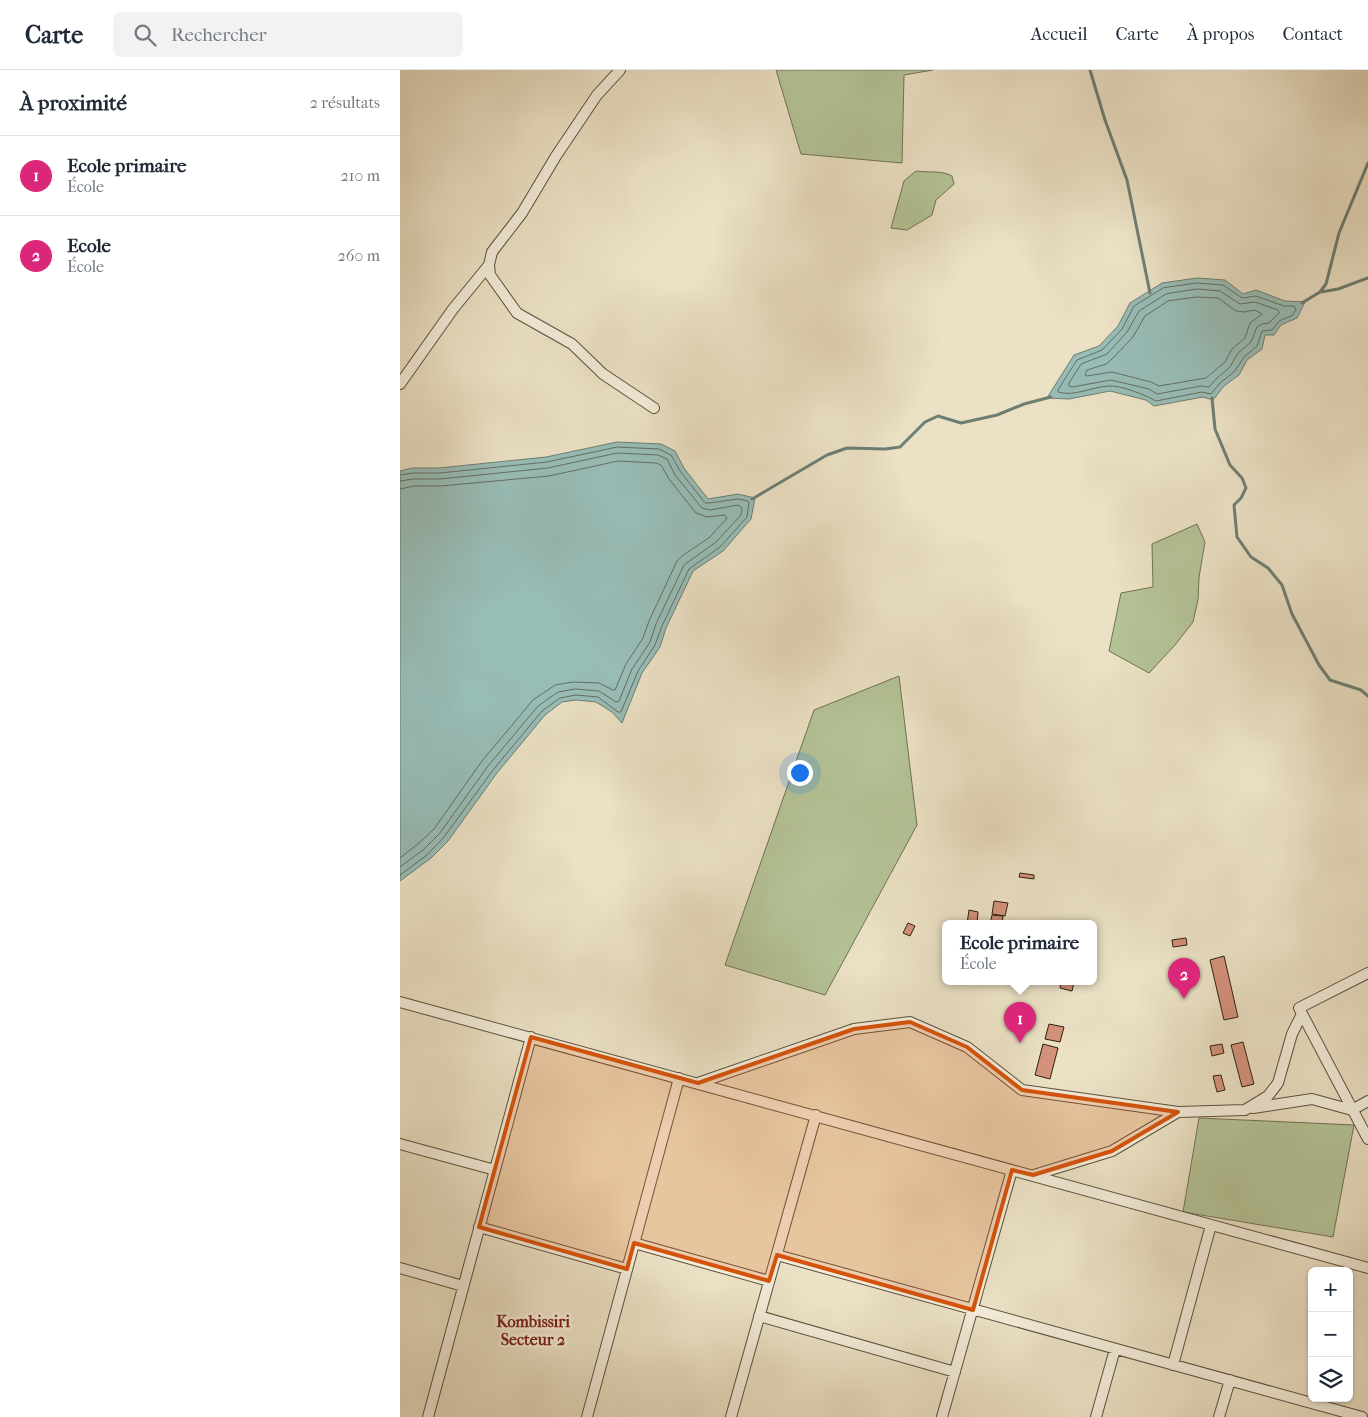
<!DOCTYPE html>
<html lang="fr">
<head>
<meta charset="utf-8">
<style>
	:root { --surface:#fff; --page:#f2f2f3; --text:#1f2937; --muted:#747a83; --line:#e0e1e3; --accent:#db2777 }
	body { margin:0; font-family:"IM FELL French Canon",serif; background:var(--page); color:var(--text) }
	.controls { position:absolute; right:15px; bottom:15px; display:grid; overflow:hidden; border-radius:8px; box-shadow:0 1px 4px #0004 }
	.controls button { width:45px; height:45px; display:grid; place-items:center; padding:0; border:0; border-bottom:1px solid var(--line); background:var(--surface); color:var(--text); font:25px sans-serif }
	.you { position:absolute; left:399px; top:702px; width:18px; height:18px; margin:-12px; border:4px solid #fff; border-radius:50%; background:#1a73e8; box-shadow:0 0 0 8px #1a73e833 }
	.badge { display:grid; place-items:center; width:32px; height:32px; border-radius:50%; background:var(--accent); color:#fff; font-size:16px; font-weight:700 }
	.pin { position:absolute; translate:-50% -41px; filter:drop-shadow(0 1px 2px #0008) }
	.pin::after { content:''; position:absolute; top:26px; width:18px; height:15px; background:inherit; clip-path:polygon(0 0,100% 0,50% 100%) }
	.popup { position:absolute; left:542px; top:850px; width:155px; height:65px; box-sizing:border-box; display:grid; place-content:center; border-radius:8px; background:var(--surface); filter:drop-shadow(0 1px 4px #0005); font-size:16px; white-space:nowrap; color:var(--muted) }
	.popup b { font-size:19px; color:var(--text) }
	.popup::after { content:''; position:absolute; left:50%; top:100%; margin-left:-10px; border:10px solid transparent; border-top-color:var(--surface) }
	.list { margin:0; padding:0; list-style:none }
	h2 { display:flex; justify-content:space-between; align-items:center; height:65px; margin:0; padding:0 20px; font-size:21px }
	h2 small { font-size:16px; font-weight:400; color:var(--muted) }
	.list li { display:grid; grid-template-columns:32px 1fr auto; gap:15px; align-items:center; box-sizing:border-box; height:80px; padding:0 20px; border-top:1px solid var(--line) }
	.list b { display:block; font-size:19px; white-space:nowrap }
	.list p { margin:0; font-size:16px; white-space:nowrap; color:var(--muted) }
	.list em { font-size:16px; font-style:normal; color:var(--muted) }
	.icon { flex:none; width:28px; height:28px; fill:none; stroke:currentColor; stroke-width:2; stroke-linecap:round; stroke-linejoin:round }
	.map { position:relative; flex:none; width:968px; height:1347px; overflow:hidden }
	header { display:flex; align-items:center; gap:30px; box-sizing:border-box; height:70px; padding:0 25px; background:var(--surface); border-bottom:1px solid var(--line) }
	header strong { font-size:24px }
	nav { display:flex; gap:28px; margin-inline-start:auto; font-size:18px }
	.search { width:350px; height:45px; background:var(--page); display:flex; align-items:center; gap:12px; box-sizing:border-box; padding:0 18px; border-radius:8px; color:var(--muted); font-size:19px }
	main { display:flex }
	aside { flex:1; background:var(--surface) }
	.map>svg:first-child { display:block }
	.green { fill:#b4c397; stroke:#707252 }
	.water { fill:#98bdb7; stroke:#6d7e73 }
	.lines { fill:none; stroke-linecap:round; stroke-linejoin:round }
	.shore { stroke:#626e62; stroke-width:1 }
	.stream { stroke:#6d7e73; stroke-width:3 }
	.building { fill:#d4917b; stroke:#2d200e }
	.street-casing { stroke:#5c503c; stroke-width:12 }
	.street { stroke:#f2ecd9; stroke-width:10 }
	.marked { fill:#d5530c; fill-opacity:0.2; stroke:#d5530c; stroke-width:4; stroke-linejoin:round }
	.labels { text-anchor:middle; stroke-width:5; stroke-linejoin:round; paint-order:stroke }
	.quarter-label { font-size:16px; font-weight:bold; fill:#7a1f14; stroke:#f2ecd9 }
</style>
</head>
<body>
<header>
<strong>Carte</strong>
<div class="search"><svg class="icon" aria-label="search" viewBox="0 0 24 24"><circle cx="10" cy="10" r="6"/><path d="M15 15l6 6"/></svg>Rechercher</div>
<nav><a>Accueil</a><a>Carte</a><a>À propos</a><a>Contact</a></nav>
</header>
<main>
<aside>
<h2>À proximité<small>2 résultats</small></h2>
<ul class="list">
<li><span class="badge">1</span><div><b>Ecole primaire</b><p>École</p></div><em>210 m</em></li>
<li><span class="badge">2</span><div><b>Ecole</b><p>École</p></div><em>260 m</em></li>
</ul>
</aside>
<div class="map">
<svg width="968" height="1347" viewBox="0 0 968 1347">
	<rect width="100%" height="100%" fill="#ebe1c5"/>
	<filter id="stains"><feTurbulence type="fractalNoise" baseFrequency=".004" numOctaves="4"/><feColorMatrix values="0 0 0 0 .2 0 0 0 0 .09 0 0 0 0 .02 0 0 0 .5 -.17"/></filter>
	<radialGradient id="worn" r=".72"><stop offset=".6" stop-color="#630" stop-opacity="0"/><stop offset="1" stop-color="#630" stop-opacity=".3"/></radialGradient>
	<path class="green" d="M 376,0 L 533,0 L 504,5 L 502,93 L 401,84 Z
		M 516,101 C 529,103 541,100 552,106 L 554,114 L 536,130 L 532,145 L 507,160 L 491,158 L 504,111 Z
		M 797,454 L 805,472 L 799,507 L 798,530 L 793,552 L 775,575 L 749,603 L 709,581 L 721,523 L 753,517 L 752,474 Z
		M 499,606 L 517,755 L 425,925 L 325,895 L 414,640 Z
		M 799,1048 L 954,1055 L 933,1167 L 783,1142 Z"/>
	<path class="water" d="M 797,208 L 825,210 L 843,224 L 856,220 L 885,231 L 905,232 L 897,248 L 881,255 L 874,265 L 865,265 L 862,279 L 847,290 L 839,305 L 824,316 L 813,330 L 803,327 L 754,336 L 746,330 L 710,321 L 669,329 L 647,328 L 674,285 L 699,276 L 718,256 L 730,233 L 762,213 Z
		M 217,372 L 261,374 L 275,381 L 284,398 L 308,429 L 338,424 L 355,428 L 351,449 L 323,481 L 293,501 L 266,558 L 260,577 L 242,603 L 222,653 L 212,642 L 196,632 L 176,630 L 162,632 L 145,645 L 97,703 L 48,771 L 31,788 L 0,811 L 0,401 L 12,398 L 39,398 L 146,387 Z"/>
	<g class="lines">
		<path class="shore" d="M 797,213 L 823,215 L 842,228 L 856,226 L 884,236 L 894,236 L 896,239 L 893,245 L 879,251 L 872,260 L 862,261 L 857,276 L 844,287 L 835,301 L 820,313 L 811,324 L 802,322 L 756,331 C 745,325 721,315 708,316 C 692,317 674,327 658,322 L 658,320 L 677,290 L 702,280 L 722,259 L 734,236 L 763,218 Z
			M 797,219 L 820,221 L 840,234 L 855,232 L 878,240 L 879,243 L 869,253 L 862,254 L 857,257 L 851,272 L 838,283 L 830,297 L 817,308 L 809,317 L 801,316 L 757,324 L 749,319 L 711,310 L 672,317 L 669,316 L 669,313 L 681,294 L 707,284 L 727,262 L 739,241 L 766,224 Z
			M 797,227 L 818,228 L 836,241 L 844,242 L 855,240 L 862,244 L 850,253 L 845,268 L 832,279 L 825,292 L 806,308 L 759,316 L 751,312 L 712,302 L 687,306 L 685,305 L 687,300 L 706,294 L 712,289 L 733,267 L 745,246 L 768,231 Z
			M 0,405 L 13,403 L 40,403 L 147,392 L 217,377 L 259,379 L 271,385 L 280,401 L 305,433 L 309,433 L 338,429 L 348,431 L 349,433 L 347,447 L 320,477 L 289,499 L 262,556 L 255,575 L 238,601 L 221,642 L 218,642 L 198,627 L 176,625 L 160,628 L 142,641 L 93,700 L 44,767 L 27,785 L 0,805
			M 0,411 L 13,409 L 40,409 L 148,398 L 217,383 L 258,385 L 267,389 L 275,405 L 302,438 L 310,440 L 338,435 L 342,438 L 341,445 L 316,472 L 284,495 L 256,554 L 250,572 L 232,599 L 219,631 L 216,632 L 199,621 L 175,619 L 158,622 L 138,636 L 88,696 L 40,763 L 23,780 L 0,797
			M 0,419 L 14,416 L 41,416 L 149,406 L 218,391 L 256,393 L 261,395 L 269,409 L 296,443 L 307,447 L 325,445 L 327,448 L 310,467 L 282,486 L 277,491 L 249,551 L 243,568 L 226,594 L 215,620 L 213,620 L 199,613 L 173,612 L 155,615 L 133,630 L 82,691 L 34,759 L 18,774 L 0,788"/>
		<path class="stream" d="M 690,0 L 705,50 L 727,110 L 750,223
			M 921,222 L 938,219 L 968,208
			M 902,233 L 920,222 L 926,214 L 939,163 L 968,93
			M 812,328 L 815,359 L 830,395 L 842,408 L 846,418 L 841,428 L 834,435 L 837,467 L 851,487 L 868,498 L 882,515 L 892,544 L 919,595 L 930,610 L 961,620 L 968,626
			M 352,429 L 427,385 L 447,378 L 485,379 L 500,377 L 525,352 L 538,346 L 561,353 L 597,345 L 624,334 L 651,327"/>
	</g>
	<path class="building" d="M 620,803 L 634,805 L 634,809 L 619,807 Z
		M 594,831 L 608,833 L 605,846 L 592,844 Z
		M 569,840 L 578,842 L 577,854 L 567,854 Z
		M 592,845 L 603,846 L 602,854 L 590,854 Z
		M 508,853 L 515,856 L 510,866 L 503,863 Z
		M 786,868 L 787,875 L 773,877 L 772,870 Z
		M 824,886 L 838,947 L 824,950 L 810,890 Z
		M 661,912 L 674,912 L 672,921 L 660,918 Z
		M 649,954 L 664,957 L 660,972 L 645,969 Z
		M 843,972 L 854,1014 L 842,1017 L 831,975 Z
		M 643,974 L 658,978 L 650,1009 L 635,1005 Z
		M 822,974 L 824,983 L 812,986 L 810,976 Z
		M 821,1005 L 825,1020 L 817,1022 L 813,1006 Z"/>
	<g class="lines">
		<defs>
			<path id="street" d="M 220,0 L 197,25 L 156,86 L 122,143 L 92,182 L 89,195 L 90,205 L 117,243 L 172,274 L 203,304 L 254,338
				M 0,314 L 53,239 L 89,195
				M 968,903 L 899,938 L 968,1069
				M 0,932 L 968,1198
				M 298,1013 L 454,959 L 510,952 L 567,977 L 622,1020 L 778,1042 L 845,1040 L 868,1026 L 878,1013 L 892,964 L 902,944
				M 853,1038 L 912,1029 L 952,1040 L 968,1031
				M 0,1074 L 95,1100
				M 634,1105 L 712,1081 L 778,1042
				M 79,1157 L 227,1199
				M 234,1173 L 369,1211
				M 377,1185 L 962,1347
				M 0,1198 L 63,1216
				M 359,1246 L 555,1302
				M 773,1295 L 811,1155
				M 28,1347 L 131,967
				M 187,1347 L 279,1008
				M 331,1347 L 416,1045
				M 542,1347 L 612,1100
				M 696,1347 L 715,1279
				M 819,1347 L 830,1310"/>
		</defs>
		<use href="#street" class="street-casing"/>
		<use href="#street" class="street"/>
	</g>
	<path class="marked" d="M 510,952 L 567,977 L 622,1020 L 778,1042 L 712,1081 L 633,1105 L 612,1100 L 573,1240 L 377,1185 L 369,1211 L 234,1173 L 227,1199 L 79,1157 L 131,967 L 298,1013 L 454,959 Z"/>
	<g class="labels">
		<g class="quarter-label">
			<text x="133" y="1257">Kombissiri<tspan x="133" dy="18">Secteur 2</tspan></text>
		</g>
	</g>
	<rect width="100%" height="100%" filter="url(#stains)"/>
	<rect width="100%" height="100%" fill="url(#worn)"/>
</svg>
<div class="controls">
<button>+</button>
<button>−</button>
<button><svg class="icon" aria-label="layers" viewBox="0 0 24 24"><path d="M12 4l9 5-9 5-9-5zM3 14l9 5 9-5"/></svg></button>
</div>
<div class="you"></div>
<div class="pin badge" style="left:620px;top:973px">1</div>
<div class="popup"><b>Ecole primaire</b>École</div>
<div class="pin badge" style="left:784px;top:929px">2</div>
</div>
</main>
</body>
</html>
